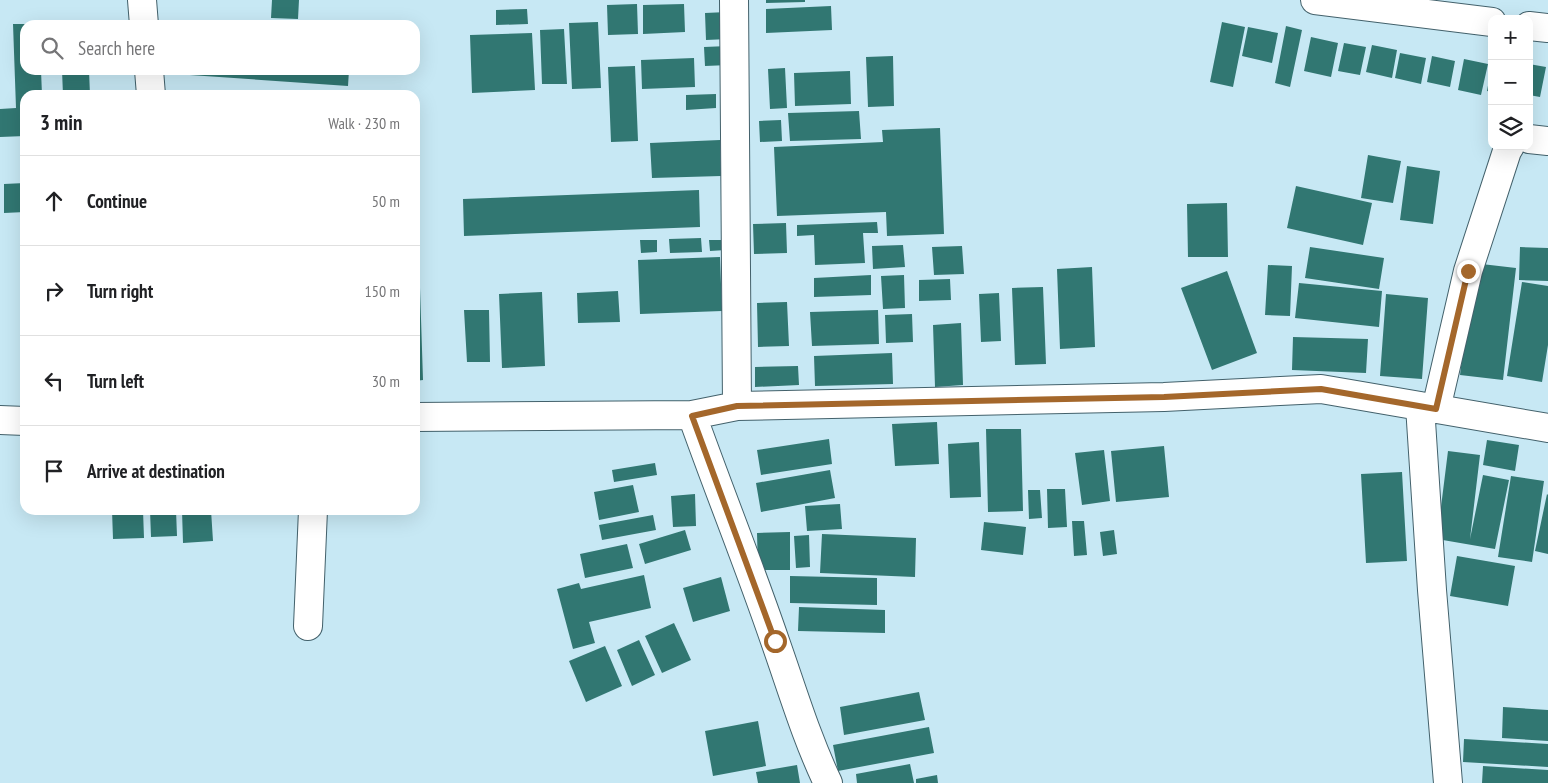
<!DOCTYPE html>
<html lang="en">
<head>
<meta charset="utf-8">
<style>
	:root { --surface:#fff; --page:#f6f6f6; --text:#202124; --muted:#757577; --line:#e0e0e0 }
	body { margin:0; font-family:"PT Sans Narrow",sans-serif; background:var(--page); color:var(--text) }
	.controls { position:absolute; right:15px; top:15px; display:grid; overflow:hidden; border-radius:10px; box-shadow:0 5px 20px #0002 }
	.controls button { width:45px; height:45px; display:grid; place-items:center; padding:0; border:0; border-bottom:1px solid var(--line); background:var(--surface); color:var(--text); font:25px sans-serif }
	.stop { position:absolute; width:15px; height:15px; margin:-11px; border:4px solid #a4672b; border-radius:50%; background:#fff }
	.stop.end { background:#a4672b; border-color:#fff; box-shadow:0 1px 5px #0008 }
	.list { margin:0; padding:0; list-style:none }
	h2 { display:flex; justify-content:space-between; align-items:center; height:65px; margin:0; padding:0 20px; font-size:21px }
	h2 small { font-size:16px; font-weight:400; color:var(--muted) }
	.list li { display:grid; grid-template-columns:32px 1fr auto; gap:15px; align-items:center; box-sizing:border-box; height:90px; padding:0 20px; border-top:1px solid var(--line) }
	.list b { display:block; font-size:19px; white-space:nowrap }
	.list em { font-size:16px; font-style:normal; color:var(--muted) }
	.icon { flex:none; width:28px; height:28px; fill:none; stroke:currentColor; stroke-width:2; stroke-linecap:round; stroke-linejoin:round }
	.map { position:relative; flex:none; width:1548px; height:783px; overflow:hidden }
	.search { position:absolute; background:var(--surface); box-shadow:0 5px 20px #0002; left:20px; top:20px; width:400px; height:55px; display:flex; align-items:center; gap:12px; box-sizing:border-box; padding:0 18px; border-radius:15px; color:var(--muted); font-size:19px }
	.panel { position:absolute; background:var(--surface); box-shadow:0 5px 20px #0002; left:20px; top:90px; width:400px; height:425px; border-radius:15px }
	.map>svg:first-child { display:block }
	.building { fill:#317772 }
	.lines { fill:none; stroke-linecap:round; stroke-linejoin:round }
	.street-casing { stroke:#43616b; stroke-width:30 }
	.street { stroke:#fff; stroke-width:28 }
	.route { stroke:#a4672b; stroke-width:6 }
</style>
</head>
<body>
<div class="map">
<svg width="1548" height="783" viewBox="0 0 1548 783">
	<rect width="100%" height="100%" fill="#c7e8f4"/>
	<path class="building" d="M 272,0 L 299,0 L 298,19 L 271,18 Z
		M 766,0 L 805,0 L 805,2 L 766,3 Z
		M 637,4 L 638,34 L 608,35 L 607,5 Z
		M 684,4 L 685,32 L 643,34 L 643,5 Z
		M 831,6 L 832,30 L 766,33 L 766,9 Z
		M 527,9 L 528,24 L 496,25 L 496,10 Z
		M 727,12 L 728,39 L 706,40 L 705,13 Z
		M 598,22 L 601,88 L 572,89 L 569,23 Z
		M 1222,22 L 1245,27 L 1233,87 L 1210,82 Z
		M 185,23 L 197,24 L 197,25 L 184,25 Z
		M 13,24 L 25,24 L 25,70 L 41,70 L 42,95 L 25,95 L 25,136 L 0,137 L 0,109 L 16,108 Z
		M 1286,26 L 1302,30 L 1290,87 L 1275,83 Z
		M 1248,27 L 1278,33 L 1272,63 L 1242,56 Z
		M 564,29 L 567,84 L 542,84 L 540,30 Z
		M 532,33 L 535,90 L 472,93 L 470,35 Z
		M 1311,37 L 1338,43 L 1331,77 L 1304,71 Z
		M 1344,43 L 1366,47 L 1360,75 L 1338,71 Z
		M 1372,45 L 1397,50 L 1392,78 L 1366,72 Z
		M 728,46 L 729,65 L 705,66 L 704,47 Z
		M 1400,53 L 1426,58 L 1421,84 L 1395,78 Z
		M 893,56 L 894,106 L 868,107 L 866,57 Z
		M 1432,56 L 1455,61 L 1450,87 L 1427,82 Z
		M 694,58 L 695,87 L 642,89 L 641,60 Z
		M 1464,59 L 1488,64 L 1481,95 L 1458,90 Z
		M 1529,64 L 1546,67 L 1540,97 L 1529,95 Z
		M 635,66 L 638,141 L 611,142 L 608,67 Z
		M 785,68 L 787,108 L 770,109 L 768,69 Z
		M 1491,69 L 1492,69 L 1492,92 L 1487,91 Z
		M 62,70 L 89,70 L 90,95 L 63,95 Z
		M 175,70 L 349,70 L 348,86 L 175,74 Z
		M 850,71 L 851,104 L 795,106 L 794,73 Z
		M 716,94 L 716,108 L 686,110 L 686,95 Z
		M 859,111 L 861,139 L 790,141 L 788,113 Z
		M 781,120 L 782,141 L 760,142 L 759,121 Z
		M 940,128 L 944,234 L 887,236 L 886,212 L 777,216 L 774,147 L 883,142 L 882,130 Z
		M 720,140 L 721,176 L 652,178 L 650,143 Z
		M 1368,155 L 1401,161 L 1393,203 L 1361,198 Z
		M 1407,166 L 1440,171 L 1433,224 L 1400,220 Z
		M 25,183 L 25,212 L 4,213 L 4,184 Z
		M 1296,186 L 1372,203 L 1363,245 L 1287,228 Z
		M 699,190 L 700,227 L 464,236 L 463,199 Z
		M 1227,203 L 1228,257 L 1188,257 L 1187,204 Z
		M 877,222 L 878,233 L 863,233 L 865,263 L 815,265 L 814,235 L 797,236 L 797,225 Z
		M 786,223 L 787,253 L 754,254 L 753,224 Z
		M 701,238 L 702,252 L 670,253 L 669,239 Z
		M 640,240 L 657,240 L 657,252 L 641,253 Z
		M 709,240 L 726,240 L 726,250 L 710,251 Z
		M 903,245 L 905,267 L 873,269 L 872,246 Z
		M 962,246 L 964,274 L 934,275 L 932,247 Z
		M 1310,247 L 1384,258 L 1379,289 L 1305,278 Z
		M 1520,247 L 1548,248 L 1548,281 L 1519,280 Z
		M 720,257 L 722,311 L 640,314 L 638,260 Z
		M 1473,263 L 1516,268 L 1503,380 L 1460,375 Z
		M 1268,265 L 1292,266 L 1290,316 L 1265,315 Z
		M 1092,267 L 1095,347 L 1060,349 L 1057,269 Z
		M 1227,271 L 1257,353 L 1212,370 L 1181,288 Z
		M 871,275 L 871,295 L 814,297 L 814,278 Z
		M 904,275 L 905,308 L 883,309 L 881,276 Z
		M 950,279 L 951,300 L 919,301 L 919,280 Z
		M 1522,282 L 1548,286 L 1548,345 L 1542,382 L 1507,376 Z
		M 1299,283 L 1382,291 L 1379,327 L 1295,318 Z
		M 1043,287 L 1046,364 L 1015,365 L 1012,288 Z
		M 415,288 L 420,288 L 423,380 L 415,381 Z
		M 618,291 L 620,322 L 578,323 L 577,293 Z
		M 542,292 L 545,366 L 502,368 L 499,294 Z
		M 999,293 L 1001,341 L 981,342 L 979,294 Z
		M 1386,294 L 1428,298 L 1422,379 L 1380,376 Z
		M 787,302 L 789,346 L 758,347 L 757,303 Z
		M 464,310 L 489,310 L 490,362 L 467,362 Z
		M 878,310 L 879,344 L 812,346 L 810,312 Z
		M 912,314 L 913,342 L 886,343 L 885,315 Z
		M 961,323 L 963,385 L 935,387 L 933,325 Z
		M 1293,337 L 1368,339 L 1366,373 L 1292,370 Z
		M 892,353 L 893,384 L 815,386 L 814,356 Z
		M 798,366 L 799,385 L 755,387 L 755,367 Z
		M 937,422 L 939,464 L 895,466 L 892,424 Z
		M 986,429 L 1021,429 L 1023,511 L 988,512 Z
		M 829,439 L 832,464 L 761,475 L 757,450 Z
		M 1487,440 L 1519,445 L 1515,471 L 1483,465 Z
		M 979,442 L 981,497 L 950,498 L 948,444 Z
		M 1164,446 L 1169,497 L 1116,502 L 1111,451 Z
		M 1104,450 L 1110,501 L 1082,505 L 1075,453 Z
		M 1448,451 L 1480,455 L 1470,539 L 1483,475 L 1509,480 L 1495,549 L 1437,539 Z
		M 655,463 L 657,475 L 614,482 L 612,470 Z
		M 830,470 L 835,498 L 761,512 L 756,483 Z
		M 1402,472 L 1407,561 L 1366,563 L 1361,474 Z
		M 1511,476 L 1544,481 L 1532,562 L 1498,557 Z
		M 633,485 L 639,512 L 599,520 L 594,492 Z
		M 1047,489 L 1065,489 L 1067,527 L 1048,528 Z
		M 1028,490 L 1040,490 L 1042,518 L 1029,519 Z
		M 695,494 L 696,526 L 673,527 L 671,496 Z
		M 1547,494 L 1548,495 L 1548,554 L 1535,551 Z
		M 840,504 L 842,529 L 807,531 L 805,506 Z
		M 112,510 L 143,510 L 144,538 L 113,539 Z
		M 150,510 L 176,510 L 177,536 L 151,537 Z
		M 182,510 L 211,510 L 213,541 L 183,543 Z
		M 653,515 L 656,530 L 602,540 L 599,525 Z
		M 1072,521 L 1084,521 L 1087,555 L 1074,556 Z
		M 984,522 L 1026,527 L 1023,555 L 981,550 Z
		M 685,530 L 691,550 L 645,564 L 639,544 Z
		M 1114,530 L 1117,554 L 1103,556 L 1100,532 Z
		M 790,532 L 790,570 L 758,570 L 757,533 Z
		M 822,534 L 916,538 L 915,577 L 820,573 Z
		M 809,535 L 810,567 L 796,568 L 794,536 Z
		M 627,544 L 633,568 L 585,578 L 580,554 Z
		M 1457,556 L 1515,566 L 1508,606 L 1450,596 Z
		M 644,575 L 651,608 L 589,622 L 595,643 L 573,649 L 557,589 L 579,583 L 581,589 Z
		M 790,576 L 877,578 L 877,605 L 790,603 Z
		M 721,577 L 730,611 L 693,622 L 683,588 Z
		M 799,607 L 885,610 L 885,633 L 798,631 Z
		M 674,623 L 691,660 L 662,673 L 645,636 Z
		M 639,640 L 655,675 L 632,686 L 617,650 Z
		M 605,646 L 622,686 L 586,702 L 569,661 Z
		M 919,692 L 925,720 L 844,735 L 840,707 Z
		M 1503,707 L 1548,710 L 1548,741 L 1502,738 Z
		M 758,721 L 766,766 L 713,776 L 705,731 Z
		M 929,727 L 934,753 L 838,771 L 833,745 Z
		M 1464,739 L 1548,744 L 1548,767 L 1463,762 Z
		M 910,764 L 914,783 L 857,783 L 856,774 Z
		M 797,765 L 800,783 L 758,783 L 756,772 Z
		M 1483,766 L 1548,770 L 1548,783 L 1482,783 Z
		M 937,775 L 938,783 L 916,783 L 916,779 Z"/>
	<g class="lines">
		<defs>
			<path id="street" d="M 142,0 L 144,25
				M 734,0 L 737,406
				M 1315,0 L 1492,22
				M 1529,26 L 1548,28
				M 149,70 L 151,95
				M 1529,139 L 1548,141
				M 1420,406 L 1432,590 L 1448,783
				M 1436,409 L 1468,271 L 1507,151 L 1510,146
				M 692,415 L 737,406 L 1164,397 L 1321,389 L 1548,428
				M 415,417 L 692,415 C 719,491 749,565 775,641 C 792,689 806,737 828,783
				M 0,420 L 25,421
				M 308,626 L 313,510"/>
		</defs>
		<use href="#street" class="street-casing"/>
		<use href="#street" class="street"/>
	</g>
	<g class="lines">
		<path class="route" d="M 775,641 L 692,416 L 737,406 L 1164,397 L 1321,389 L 1436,409 L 1468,271"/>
	</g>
</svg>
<div class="controls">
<button>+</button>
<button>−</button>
<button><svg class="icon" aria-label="layers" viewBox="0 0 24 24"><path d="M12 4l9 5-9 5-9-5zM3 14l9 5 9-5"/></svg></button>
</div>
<div class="stop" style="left:775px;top:641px"></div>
<div class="stop end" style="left:1468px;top:271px"></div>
<div class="search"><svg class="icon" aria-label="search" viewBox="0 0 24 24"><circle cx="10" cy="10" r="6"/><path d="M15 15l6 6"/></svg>Search here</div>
<section class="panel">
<h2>3 min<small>Walk · 230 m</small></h2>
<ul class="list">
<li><svg class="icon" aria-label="ahead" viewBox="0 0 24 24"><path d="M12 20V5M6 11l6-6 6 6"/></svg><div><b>Continue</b></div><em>50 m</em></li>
<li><svg class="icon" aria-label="right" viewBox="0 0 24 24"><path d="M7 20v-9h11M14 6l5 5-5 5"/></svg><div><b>Turn right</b></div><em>150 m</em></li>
<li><svg class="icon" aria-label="left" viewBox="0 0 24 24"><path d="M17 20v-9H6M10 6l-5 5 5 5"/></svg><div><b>Turn left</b></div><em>30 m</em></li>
<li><svg class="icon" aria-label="arrive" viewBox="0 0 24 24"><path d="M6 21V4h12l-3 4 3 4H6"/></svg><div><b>Arrive at destination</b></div></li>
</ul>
</section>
</div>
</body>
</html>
